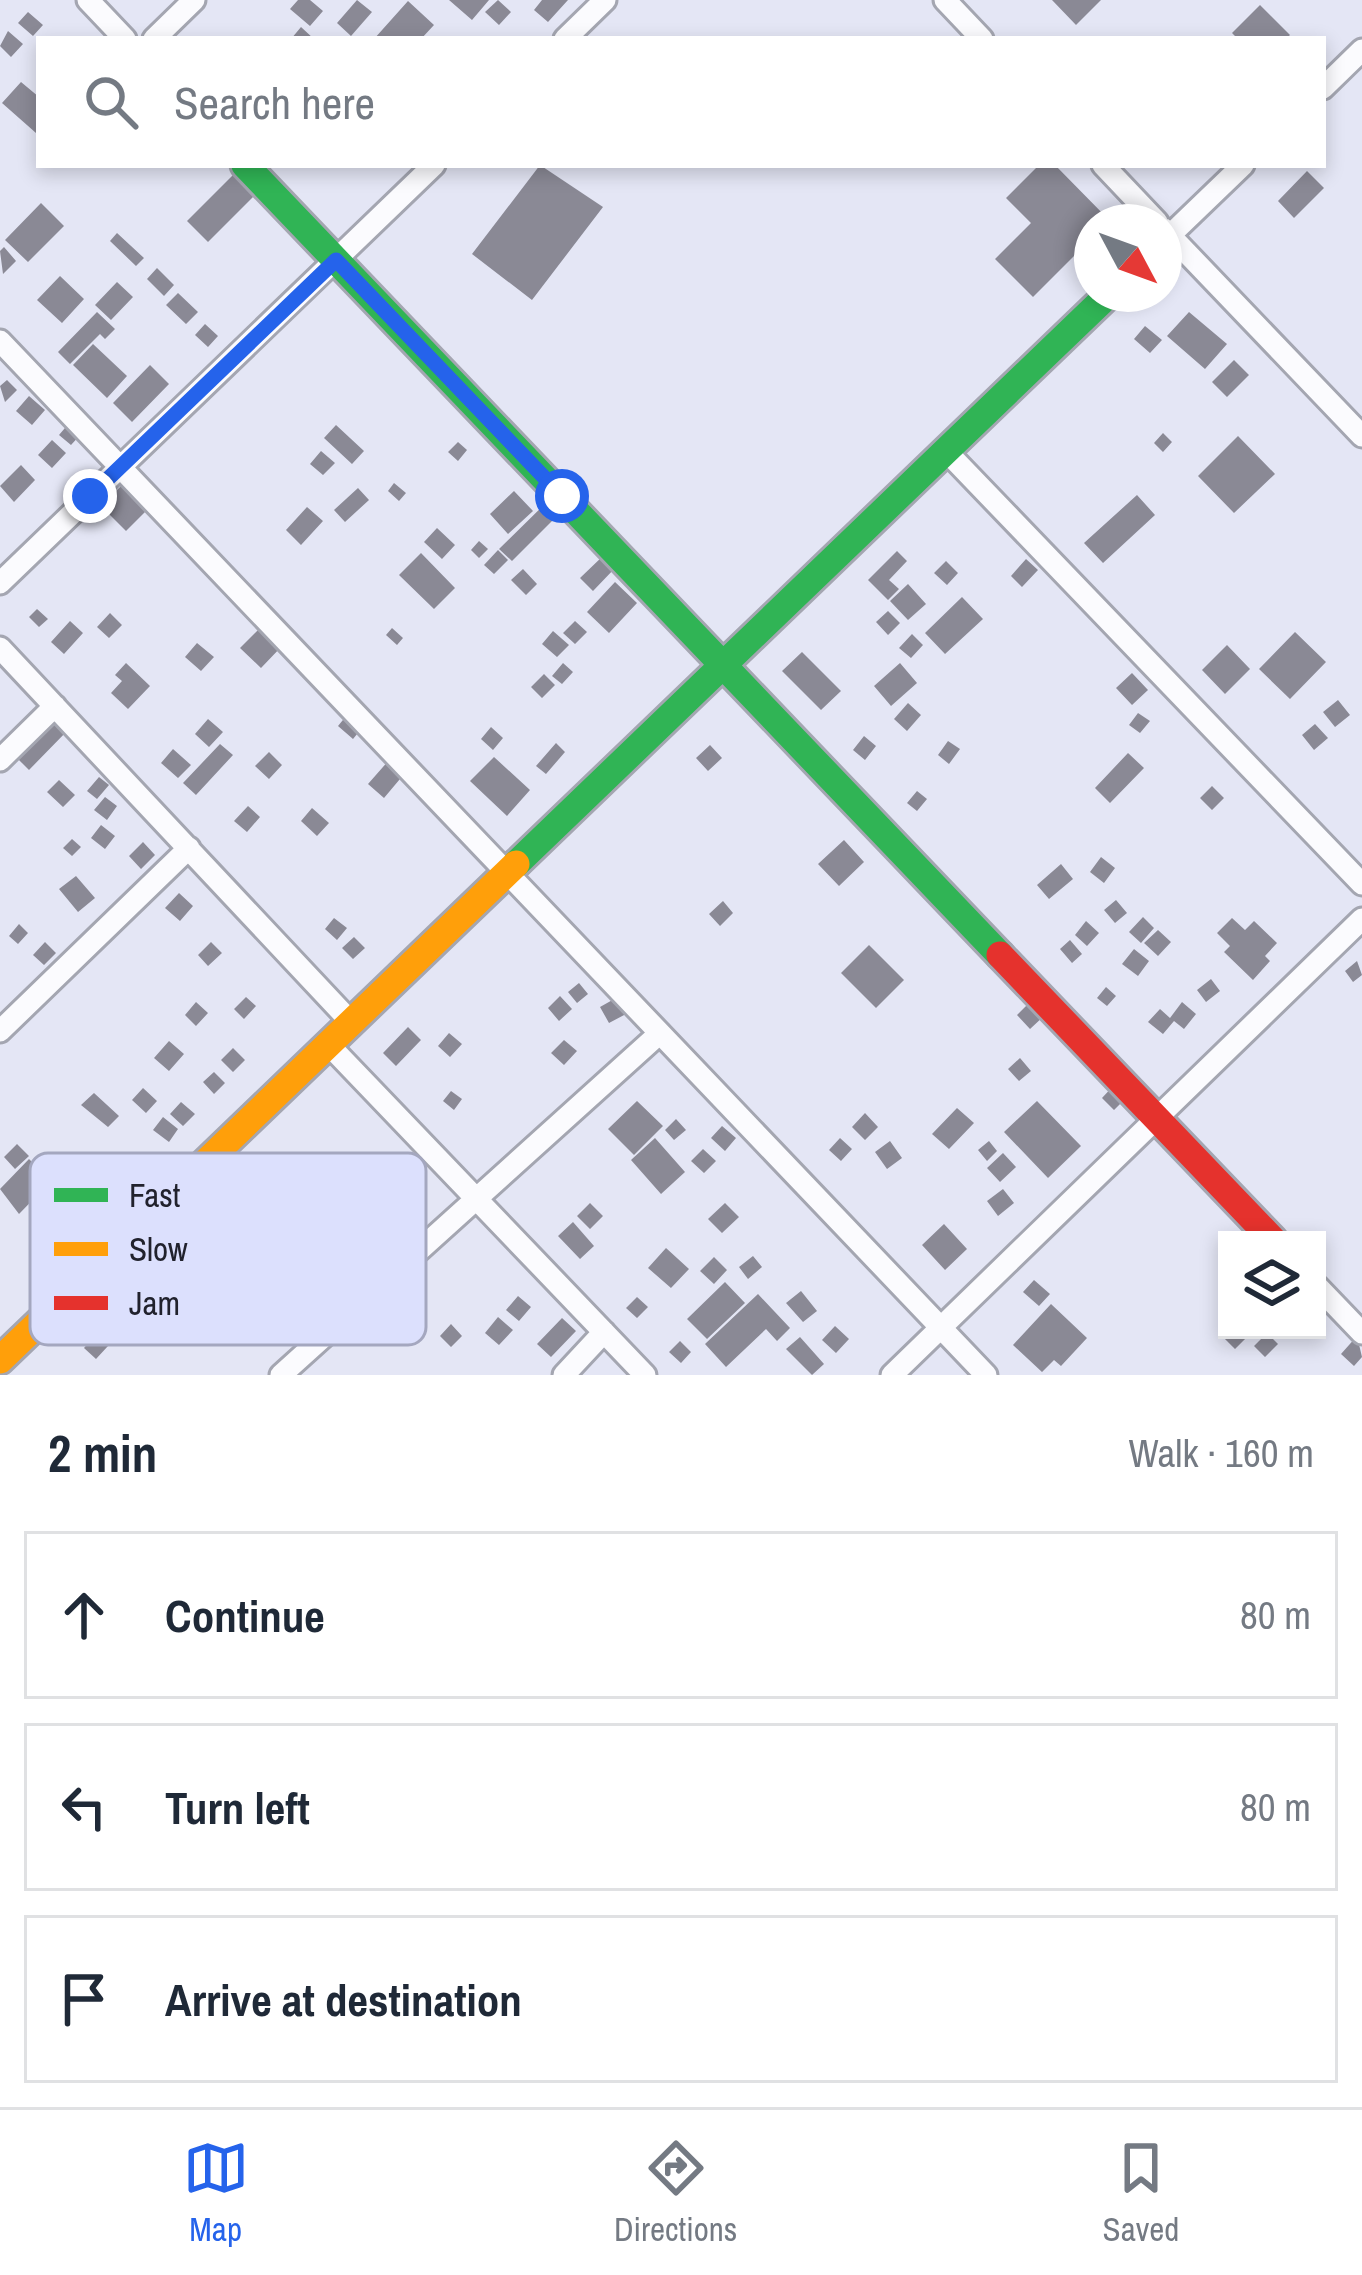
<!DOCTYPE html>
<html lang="en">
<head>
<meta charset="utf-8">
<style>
	:root { --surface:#fff; --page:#f2f2f3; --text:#1f2937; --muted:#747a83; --line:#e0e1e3; --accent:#2563eb }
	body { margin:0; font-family:"Archivo Narrow",sans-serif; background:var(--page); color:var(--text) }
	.controls { position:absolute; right:36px; bottom:36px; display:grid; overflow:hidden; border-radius:0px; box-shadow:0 6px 18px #0003 }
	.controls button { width:108px; height:108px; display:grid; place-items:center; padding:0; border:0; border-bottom:3px solid var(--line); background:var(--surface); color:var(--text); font:60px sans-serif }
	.compass { position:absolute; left:1074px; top:204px; width:108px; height:108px; border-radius:50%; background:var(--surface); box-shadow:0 6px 18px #0003; rotate:131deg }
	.stop { position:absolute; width:36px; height:36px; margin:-27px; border:9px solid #2563eb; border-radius:50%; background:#fff }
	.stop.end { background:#2563eb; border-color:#fff; box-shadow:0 3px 12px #0008 }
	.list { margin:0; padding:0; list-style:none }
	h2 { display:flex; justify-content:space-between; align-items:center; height:156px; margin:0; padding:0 48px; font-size:51px }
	h2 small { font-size:39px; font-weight:400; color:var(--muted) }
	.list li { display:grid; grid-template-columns:78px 1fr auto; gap:36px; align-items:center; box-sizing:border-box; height:168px; margin:0 24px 24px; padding:0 24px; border:3px solid var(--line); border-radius:0px }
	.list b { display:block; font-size:45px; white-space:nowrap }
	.list em { font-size:39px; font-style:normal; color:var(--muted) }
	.icon { flex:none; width:66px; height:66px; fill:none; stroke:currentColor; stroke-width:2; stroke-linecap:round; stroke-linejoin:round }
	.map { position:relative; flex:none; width:1362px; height:1375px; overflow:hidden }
	.search { position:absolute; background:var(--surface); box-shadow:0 6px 18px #0003; left:36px; right:36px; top:36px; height:132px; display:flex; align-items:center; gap:30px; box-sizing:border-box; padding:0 42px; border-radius:0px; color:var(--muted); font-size:45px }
	.sheet { height:732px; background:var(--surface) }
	nav { display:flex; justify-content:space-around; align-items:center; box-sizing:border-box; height:168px; border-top:3px solid var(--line); background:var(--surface); font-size:33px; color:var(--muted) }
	nav a { display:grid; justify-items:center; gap:6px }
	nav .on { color:var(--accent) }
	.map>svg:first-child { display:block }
	.building { fill:#8a8995 }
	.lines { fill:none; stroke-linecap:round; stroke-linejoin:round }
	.street-casing { stroke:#a4a6b1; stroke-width:27 }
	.fast-casing { stroke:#a4a6b1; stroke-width:33 }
	.slow-casing { stroke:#a4a6b1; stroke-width:33 }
	.jam-casing { stroke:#a4a6b1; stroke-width:33 }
	.street { stroke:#fbfbfe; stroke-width:21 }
	.fast { stroke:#30b455; stroke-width:27 }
	.slow { stroke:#ff9f0a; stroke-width:27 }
	.jam { stroke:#e5322d; stroke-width:27 }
	.route { stroke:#2563eb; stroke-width:15 }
	.key { fill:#dce0fd; stroke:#a4a7bf; stroke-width:3 }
	.key-label { font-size:33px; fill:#21222d }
</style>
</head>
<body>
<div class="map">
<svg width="1362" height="1375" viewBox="0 0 1362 1375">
	<rect width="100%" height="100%" fill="#e4e6f5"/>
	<path class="building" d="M 298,0 L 310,0 L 323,11 L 310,26 L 290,9 Z
		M 357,0 L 372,12 L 351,36 L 337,23 Z
		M 449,0 L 489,0 L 472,20 Z
		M 498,0 L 511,12 L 499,25 L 485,12 Z
		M 542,0 L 568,0 L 548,22 L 534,10 Z
		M 1052,0 L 1101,0 L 1076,25 Z
		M 408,1 L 434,25 L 421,39 L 374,39 Z
		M 1260,5 L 1290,35 L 1286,39 L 1238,39 L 1232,33 Z
		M 28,12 L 43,25 L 33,36 L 18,23 Z
		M 301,27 L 314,39 L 291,39 Z
		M 8,31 L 23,44 L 11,57 L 0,46 Z
		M 21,82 L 39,97 L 36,133 L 2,103 Z
		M 540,165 L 603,207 L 532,300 L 472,254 Z
		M 1039,165 L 1055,165 L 1111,222 L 1092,222 L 1092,238 L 1033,297 L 995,259 L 1031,223 L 1006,198 Z
		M 1307,171 L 1324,188 L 1294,218 L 1278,201 Z
		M 236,172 L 257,193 L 208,242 L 187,221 Z
		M 41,203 L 64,226 L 28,262 L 5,240 Z
		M 117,233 L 144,258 L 136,266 L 110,241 Z
		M 4,247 L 16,261 L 3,274 L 0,251 Z
		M 157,268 L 174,285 L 164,296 L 147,279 Z
		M 60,276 L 84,299 L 62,323 L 37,300 Z
		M 117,282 L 133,297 L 111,320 L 95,305 Z
		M 178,293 L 198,312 L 186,324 L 166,305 Z
		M 97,312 L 115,329 L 105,339 L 100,334 L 70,364 L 58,352 Z
		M 1189,312 L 1227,344 L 1205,369 L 1167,336 Z
		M 205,324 L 218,336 L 208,347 L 195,335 Z
		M 1145,326 L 1162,340 L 1150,353 L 1134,339 Z
		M 93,344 L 127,376 L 107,398 L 73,365 Z
		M 1234,360 L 1249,375 L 1227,397 L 1212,382 Z
		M 150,365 L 169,384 L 132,422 L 113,403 Z
		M 7,380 L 17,390 L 5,402 L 0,386 Z
		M 29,396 L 45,410 L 32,425 L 16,411 Z
		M 70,422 L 82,433 L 71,445 L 59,435 Z
		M 336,425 L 364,451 L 352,464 L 324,438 Z
		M 1163,433 L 1172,442 L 1163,452 L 1154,443 Z
		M 1238,436 L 1275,474 L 1234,513 L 1198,476 Z
		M 52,440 L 66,453 L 52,468 L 38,455 Z
		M 458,442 L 467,450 L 458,461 L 448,452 Z
		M 321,451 L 335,463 L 323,475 L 310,464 Z
		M 21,465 L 35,480 L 14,502 L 0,486 Z
		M 126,481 L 151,506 L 126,531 L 101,506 Z
		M 394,483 L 406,493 L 399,501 L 388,491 Z
		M 358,488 L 369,500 L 345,522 L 334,510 Z
		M 514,491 L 533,511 L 508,534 L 490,514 Z
		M 1137,495 L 1155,515 L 1103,563 L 1084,543 Z
		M 552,497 L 564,509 L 512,561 L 499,549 Z
		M 307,507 L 323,521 L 301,545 L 286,530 Z
		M 437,528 L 455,545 L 442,559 L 424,542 Z
		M 479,541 L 488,549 L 479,558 L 471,550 Z
		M 498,550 L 508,560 L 494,574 L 484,565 Z
		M 897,551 L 907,561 L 889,580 L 899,589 L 888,600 L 868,580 Z
		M 421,553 L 455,588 L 434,609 L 399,575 Z
		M 604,555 L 616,567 L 593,591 L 580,578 Z
		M 1026,559 L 1038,570 L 1022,587 L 1011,576 Z
		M 946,561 L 958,573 L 947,585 L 934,573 Z
		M 523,569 L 537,584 L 526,595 L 511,580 Z
		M 615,582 L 637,603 L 609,633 L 587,612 Z
		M 908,584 L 926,604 L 908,620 L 890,601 Z
		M 962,597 L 983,619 L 945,654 L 925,633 Z
		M 37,609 L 48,619 L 39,627 L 29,617 Z
		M 888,611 L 900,623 L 888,635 L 876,622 Z
		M 110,613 L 122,625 L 109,638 L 97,627 Z
		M 70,621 L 83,633 L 64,654 L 51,642 Z
		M 575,621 L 587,632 L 575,644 L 563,633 Z
		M 263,625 L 283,645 L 261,668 L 240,648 Z
		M 392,628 L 403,638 L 397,645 L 386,635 Z
		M 553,631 L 569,645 L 557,657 L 542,644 Z
		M 1295,632 L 1326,662 L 1290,699 L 1259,669 Z
		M 912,634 L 923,645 L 911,658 L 899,648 Z
		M 197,643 L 214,657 L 201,671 L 185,657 Z
		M 1227,645 L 1250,669 L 1225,694 L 1202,670 Z
		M 802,652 L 841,691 L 821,710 L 782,671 Z
		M 126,663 L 150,686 L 128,709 L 111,693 L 122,681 L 115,675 Z
		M 563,663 L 573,672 L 562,684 L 552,676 Z
		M 900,663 L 917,683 L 891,706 L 874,686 Z
		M 1132,673 L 1148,690 L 1132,705 L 1116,688 Z
		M 544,674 L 555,685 L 542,698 L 531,687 Z
		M 1338,700 L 1350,715 L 1335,727 L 1323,712 Z
		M 908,703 L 921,715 L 907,731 L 894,719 Z
		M 1138,713 L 1150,721 L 1140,733 L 1129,725 Z
		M 347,715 L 362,728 L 353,739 L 338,726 Z
		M 58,718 L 69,729 L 29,770 L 17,758 Z
		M 208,719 L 223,732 L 209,747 L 195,734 Z
		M 1315,724 L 1328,738 L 1314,750 L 1302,735 Z
		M 491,727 L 503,738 L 493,750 L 481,739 Z
		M 864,736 L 876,746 L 865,760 L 853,750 Z
		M 948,741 L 960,749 L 949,764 L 938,755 Z
		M 556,743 L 565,752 L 546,774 L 536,766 Z
		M 220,744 L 233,755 L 196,795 L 183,783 Z
		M 710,745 L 722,758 L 708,771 L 696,758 Z
		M 173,749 L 191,765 L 178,778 L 161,763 Z
		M 269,752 L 282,765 L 269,779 L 255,766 Z
		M 1128,753 L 1144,768 L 1110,803 L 1095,788 Z
		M 494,757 L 530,790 L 507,816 L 470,781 Z
		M 390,759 L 405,773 L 384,798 L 368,784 Z
		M 99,777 L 109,785 L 97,799 L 87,791 Z
		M 59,780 L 75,795 L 63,807 L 47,792 Z
		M 1212,786 L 1224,798 L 1212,810 L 1200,798 Z
		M 917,791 L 927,799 L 917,811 L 907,803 Z
		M 105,797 L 117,806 L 107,820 L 94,810 Z
		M 248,806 L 260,817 L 247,832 L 234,821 Z
		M 312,808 L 329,823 L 317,836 L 301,821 Z
		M 101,825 L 115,836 L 105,849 L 91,838 Z
		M 72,839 L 81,847 L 72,856 L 63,848 Z
		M 844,840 L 864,862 L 839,886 L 818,864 Z
		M 143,842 L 155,855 L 141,869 L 129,856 Z
		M 1101,857 L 1115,868 L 1104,883 L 1090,872 Z
		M 1061,864 L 1073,879 L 1049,899 L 1037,885 Z
		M 76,876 L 95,898 L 78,912 L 59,889 Z
		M 179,893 L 193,906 L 180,921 L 165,908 Z
		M 1116,900 L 1127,913 L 1115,923 L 1104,910 Z
		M 723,901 L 733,913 L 720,926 L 709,914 Z
		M 1143,917 L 1154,928 L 1141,943 L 1129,932 Z
		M 334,918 L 347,928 L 337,940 L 325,929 Z
		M 1232,918 L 1245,930 L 1254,921 L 1277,943 L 1265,956 L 1270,961 L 1253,980 L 1224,952 L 1230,946 L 1217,933 Z
		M 1086,921 L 1099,933 L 1087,946 L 1075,935 Z
		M 19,924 L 28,933 L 18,944 L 9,936 Z
		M 1158,930 L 1171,942 L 1158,956 L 1144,943 Z
		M 354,937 L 365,948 L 353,959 L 342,948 Z
		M 1070,940 L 1082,954 L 1072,963 L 1060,949 Z
		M 45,942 L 56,953 L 44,965 L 33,955 Z
		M 211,942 L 222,953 L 208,966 L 198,955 Z
		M 869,945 L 904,980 L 876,1008 L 841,973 Z
		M 1134,949 L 1149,961 L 1138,976 L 1122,964 Z
		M 1357,961 L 1362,975 L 1353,982 L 1345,971 Z
		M 1211,979 L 1220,991 L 1206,1002 L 1197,990 Z
		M 579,983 L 588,994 L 577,1003 L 568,992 Z
		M 1106,987 L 1116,996 L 1107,1006 L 1097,998 Z
		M 560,996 L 572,1009 L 559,1021 L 548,1008 Z
		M 246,997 L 256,1006 L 244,1019 L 234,1009 Z
		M 616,998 L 626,1014 L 609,1023 L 600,1007 Z
		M 196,1002 L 208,1013 L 196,1026 L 185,1015 Z
		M 1030,1002 L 1044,1016 L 1030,1029 L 1017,1015 Z
		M 1182,1002 L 1196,1014 L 1184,1029 L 1174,1021 L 1163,1034 L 1148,1022 L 1160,1009 L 1170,1018 Z
		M 408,1027 L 421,1040 L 396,1066 L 383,1053 Z
		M 449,1033 L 462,1044 L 450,1057 L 438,1046 Z
		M 564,1040 L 577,1051 L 564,1065 L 551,1053 Z
		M 169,1041 L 184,1054 L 169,1071 L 154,1058 Z
		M 233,1048 L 245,1060 L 233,1072 L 221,1060 Z
		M 1020,1058 L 1031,1071 L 1019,1081 L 1008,1069 Z
		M 214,1072 L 225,1083 L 214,1094 L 203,1082 Z
		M 1116,1083 L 1128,1096 L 1114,1110 L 1102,1098 Z
		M 143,1088 L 157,1101 L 146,1113 L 132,1100 Z
		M 451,1091 L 462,1099 L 454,1110 L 443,1101 Z
		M 94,1093 L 119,1116 L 108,1127 L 81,1105 Z
		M 637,1101 L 663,1126 L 634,1155 L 608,1129 Z
		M 1037,1101 L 1081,1146 L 1048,1178 L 1004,1132 Z
		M 181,1102 L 195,1114 L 183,1126 L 170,1114 Z
		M 957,1108 L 974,1123 L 949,1149 L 932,1134 Z
		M 865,1113 L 878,1127 L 865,1140 L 852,1127 Z
		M 163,1117 L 178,1129 L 169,1142 L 153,1130 Z
		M 676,1119 L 686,1130 L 674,1140 L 665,1130 Z
		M 722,1126 L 736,1138 L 725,1151 L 711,1138 Z
		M 655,1138 L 685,1172 L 661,1194 L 631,1160 Z
		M 840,1138 L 852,1149 L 841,1161 L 829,1150 Z
		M 890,1141 L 902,1158 L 887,1169 L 875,1152 Z
		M 989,1141 L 997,1151 L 987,1161 L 978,1150 Z
		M 17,1144 L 29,1156 L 15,1169 L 4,1157 Z
		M 703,1149 L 716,1161 L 704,1173 L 691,1161 Z
		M 1003,1153 L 1016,1167 L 1000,1182 L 987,1168 Z
		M 29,1159 L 51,1181 L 19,1214 L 0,1189 Z
		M 1003,1189 L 1014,1203 L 998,1216 L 987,1201 Z
		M 590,1203 L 603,1216 L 590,1229 L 577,1216 Z
		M 725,1203 L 739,1217 L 722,1233 L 708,1219 Z
		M 573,1222 L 594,1246 L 580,1259 L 558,1236 Z
		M 944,1224 L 967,1249 L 945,1270 L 922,1245 Z
		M 666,1248 L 689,1269 L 671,1288 L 648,1268 Z
		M 753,1256 L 762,1267 L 748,1279 L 739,1267 Z
		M 714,1257 L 727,1270 L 714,1284 L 700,1271 Z
		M 1034,1280 L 1050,1294 L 1039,1306 L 1023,1292 Z
		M 725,1282 L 745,1303 L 707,1339 L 687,1319 Z
		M 801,1291 L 817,1311 L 803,1322 L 786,1303 Z
		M 758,1294 L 790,1328 L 777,1341 L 766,1329 L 726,1367 L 705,1344 Z
		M 518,1296 L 531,1307 L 519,1321 L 506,1310 Z
		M 637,1297 L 648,1307 L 637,1318 L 626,1308 Z
		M 1051,1304 L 1087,1338 L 1061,1366 L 1054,1360 L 1042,1372 L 1013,1345 Z
		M 498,1317 L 513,1330 L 499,1345 L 485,1333 Z
		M 562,1318 L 576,1331 L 551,1357 L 537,1344 Z
		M 451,1324 L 462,1336 L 451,1347 L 440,1336 Z
		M 835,1326 L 849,1339 L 836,1353 L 822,1340 Z
		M 1229,1330 L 1243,1330 L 1249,1335 L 1235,1349 L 1223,1337 Z
		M 1267,1333 L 1278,1344 L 1265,1357 L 1254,1346 Z
		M 95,1335 L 108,1346 L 96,1359 L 84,1348 Z
		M 1357,1336 L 1362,1357 L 1354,1366 L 1341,1354 Z
		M 800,1337 L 824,1364 L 812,1375 L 786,1349 Z
		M 680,1341 L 691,1352 L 681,1363 L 669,1352 Z"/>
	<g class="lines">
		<defs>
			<path id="street" d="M 88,0 L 125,39
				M 945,0 L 982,39
				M 154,39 L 194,0
				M 565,39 L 605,0
				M 1323,88 L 1362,50
				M 1103,165 L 1157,222
				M 1164,229 L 1362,436
				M 1164,241 L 1243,165
				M 0,341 L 986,1375
				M 946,451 L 1362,884
				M 0,583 L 434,165
				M 0,648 L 351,1022
				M 0,760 L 55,706
				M 0,1031 L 189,848
				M 328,1044 L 645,1375
				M 1317,1286 L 1362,1333
				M 281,1375 L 660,1033
				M 564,1375 L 604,1332
				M 892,1375 L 1362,919"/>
			<path id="fast" d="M 245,165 L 1000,955
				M 516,864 L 1109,294"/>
			<path id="slow" d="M 0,1360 L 516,864"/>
			<path id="jam" d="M 1000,955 L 1273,1240"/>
		</defs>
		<use href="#street" class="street-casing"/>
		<use href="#fast" class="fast-casing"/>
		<use href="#slow" class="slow-casing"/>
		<use href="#jam" class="jam-casing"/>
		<use href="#street" class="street"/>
		<use href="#fast" class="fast"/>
		<use href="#slow" class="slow"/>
		<use href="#jam" class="jam"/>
	</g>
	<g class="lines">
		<path class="route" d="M 90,496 L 336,260 L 562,496"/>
	</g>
	<rect x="30" y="1153" width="396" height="192" rx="18" class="key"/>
	<rect x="54" y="1188" width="54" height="14" fill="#30b455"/>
	<rect x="54" y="1242" width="54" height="14" fill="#ff9f0a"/>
	<rect x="54" y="1296" width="54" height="14" fill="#e5322d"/>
	<g class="key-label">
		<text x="129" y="1207">Fast</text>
		<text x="129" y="1261">Slow</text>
		<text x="129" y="1315">Jam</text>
	</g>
</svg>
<div class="controls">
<button><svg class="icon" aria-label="layers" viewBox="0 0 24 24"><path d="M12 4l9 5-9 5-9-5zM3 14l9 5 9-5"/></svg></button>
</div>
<svg class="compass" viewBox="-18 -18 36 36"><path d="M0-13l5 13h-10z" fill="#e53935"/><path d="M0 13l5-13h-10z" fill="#747a83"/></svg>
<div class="stop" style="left:562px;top:496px"></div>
<div class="stop end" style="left:90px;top:496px"></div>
<div class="search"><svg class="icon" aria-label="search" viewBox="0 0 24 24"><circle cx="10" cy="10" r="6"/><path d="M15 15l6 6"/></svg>Search here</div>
</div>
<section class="sheet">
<h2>2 min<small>Walk · 160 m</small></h2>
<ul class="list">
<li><svg class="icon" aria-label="ahead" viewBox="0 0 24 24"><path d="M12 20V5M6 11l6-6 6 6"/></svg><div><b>Continue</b></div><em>80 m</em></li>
<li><svg class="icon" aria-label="left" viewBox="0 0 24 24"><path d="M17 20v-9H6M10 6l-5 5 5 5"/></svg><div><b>Turn left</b></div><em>80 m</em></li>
<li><svg class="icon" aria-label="arrive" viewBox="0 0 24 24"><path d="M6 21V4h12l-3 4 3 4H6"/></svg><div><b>Arrive at destination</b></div></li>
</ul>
</section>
<nav>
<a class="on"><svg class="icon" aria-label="map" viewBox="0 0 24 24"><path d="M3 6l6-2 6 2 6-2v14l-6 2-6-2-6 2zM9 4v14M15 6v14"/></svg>Map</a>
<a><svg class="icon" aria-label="directions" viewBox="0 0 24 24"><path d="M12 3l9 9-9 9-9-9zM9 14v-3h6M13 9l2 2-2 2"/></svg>Directions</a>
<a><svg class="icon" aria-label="saved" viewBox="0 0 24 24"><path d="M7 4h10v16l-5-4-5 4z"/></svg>Saved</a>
</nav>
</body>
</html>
